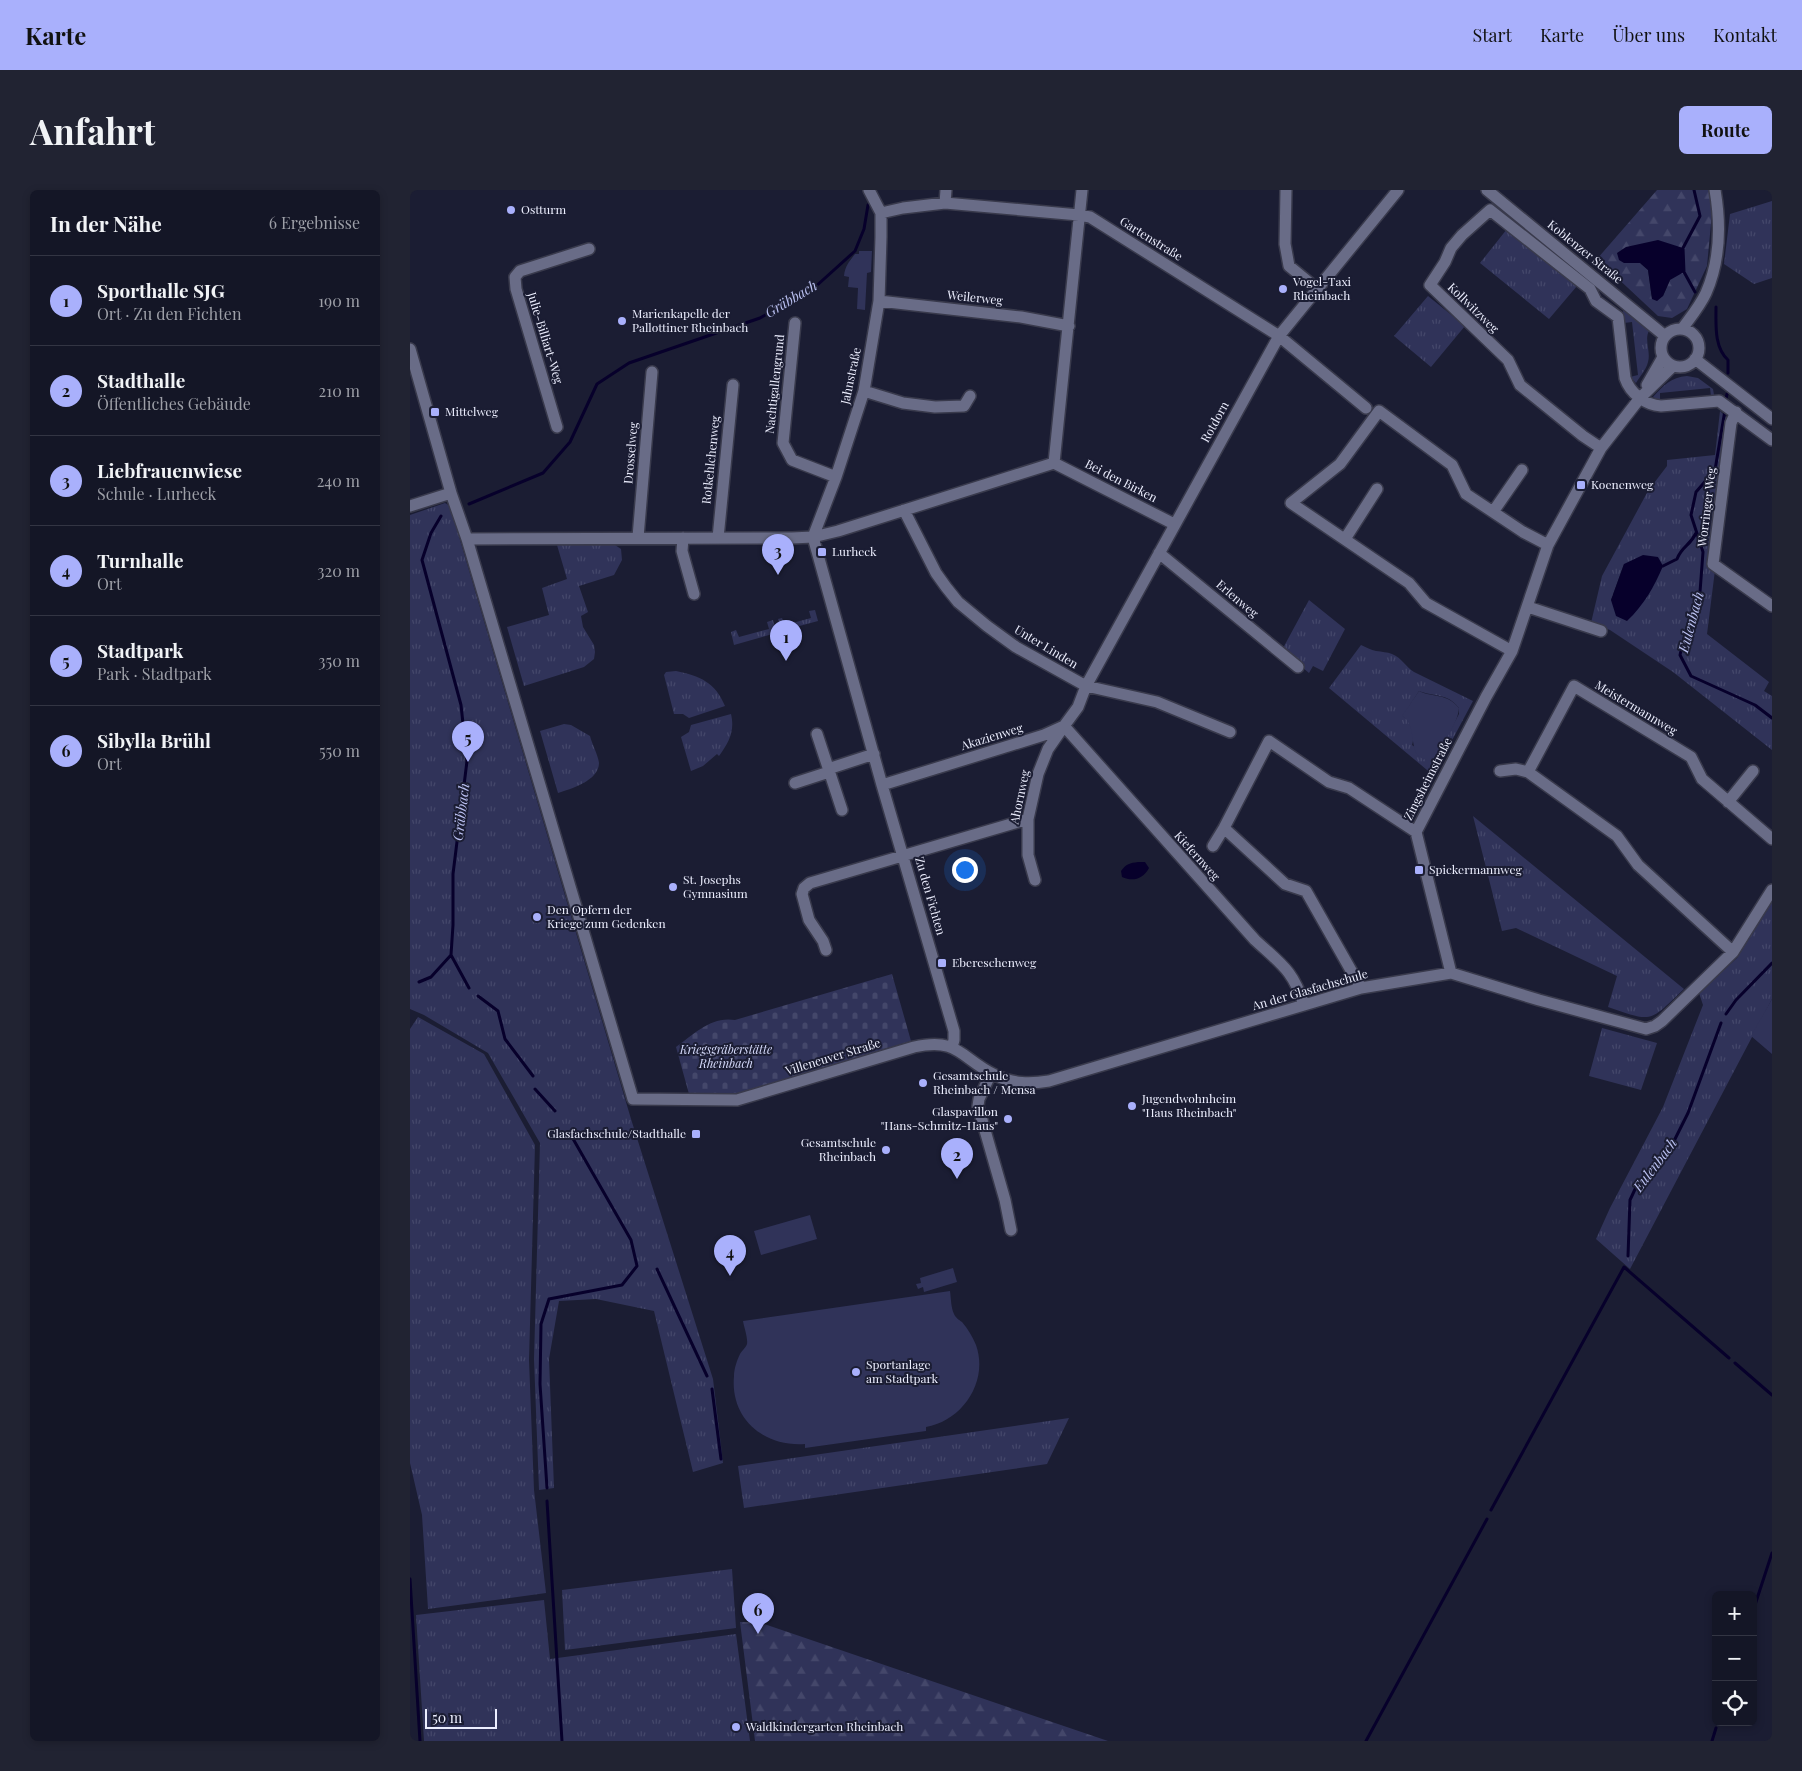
<!DOCTYPE html>
<html lang="de">
<head>
<meta charset="utf-8">
<style>
	:root { --surface:#141626; --page:#212332; --text:#f1f3f6; --muted:#9d9fa7; --line:#333543; --accent:#a9b0fc }
	body { margin:0; font-family:"Playfair Display",serif; background:var(--page); color:var(--text) }
	.controls { position:absolute; right:15px; bottom:15px; display:grid; overflow:hidden; border-radius:8px; box-shadow:0 2px 8px #0003 }
	.controls button { width:45px; height:45px; display:grid; place-items:center; padding:0; border:0; border-bottom:1px solid var(--line); background:var(--surface); color:var(--text); font:25px sans-serif }
	.scale { position:absolute; left:15px; bottom:12px; width:72px; box-sizing:border-box; padding-left:5px; border:2px solid #eceefe; border-top:0; font-size:14px; line-height:18px; white-space:nowrap; color:#eceefe; -webkit-text-stroke:4px #1b1d33; paint-order:stroke }
	.you { position:absolute; left:554px; top:679px; width:18px; height:18px; margin:-12px; border:4px solid #fff; border-radius:50%; background:#1a73e8; box-shadow:0 0 0 8px #1a73e833 }
	.badge { display:grid; place-items:center; width:32px; height:32px; border-radius:50%; background:var(--accent); color:#111; font-size:16px; font-weight:700 }
	.pin { position:absolute; translate:-50% -41px; filter:drop-shadow(0 1px 2px #0008) }
	.pin::after { content:''; position:absolute; top:26px; width:18px; height:15px; background:inherit; clip-path:polygon(0 0,100% 0,50% 100%) }
	.list { margin:0; padding:0; list-style:none }
	h2 { display:flex; justify-content:space-between; align-items:center; height:65px; margin:0; padding:0 20px; font-size:21px }
	h2 small { font-size:16px; font-weight:400; color:var(--muted) }
	.list li { display:grid; grid-template-columns:32px 1fr auto; gap:15px; align-items:center; box-sizing:border-box; height:90px; padding:0 20px; border-top:1px solid var(--line) }
	.list b { display:block; font-size:19px; white-space:nowrap }
	.list p { margin:0; font-size:16px; white-space:nowrap; color:var(--muted) }
	.list em { font-size:16px; font-style:normal; color:var(--muted) }
	.icon { flex:none; width:28px; height:28px; fill:none; stroke:currentColor; stroke-width:2; stroke-linecap:round; stroke-linejoin:round }
	.map { position:relative; flex:none; width:1362px; height:1551px; overflow:hidden; border-radius:8px }
	header { display:flex; align-items:center; gap:30px; box-sizing:border-box; height:70px; padding:0 25px; background:var(--accent); color:#111 }
	header strong { font-size:24px }
	nav { display:flex; gap:28px; margin-inline-start:auto; font-size:18px }
	.intro { display:flex; align-items:center; justify-content:space-between; box-sizing:border-box; height:120px; padding:0 30px }
	h1 { margin:0; font-size:35px }
	.button { padding:12px 22px; border-radius:8px; background:var(--accent); color:#111; font-size:18px; font-weight:700 }
	main { display:flex; gap:30px; padding:0 30px }
	aside { flex:1; background:var(--surface); border-radius:8px; box-shadow:0 2px 8px #0003 }
	.map>svg:first-child { display:block }
	.grass { fill:url(#grass-tufts); fill-rule:evenodd }
	.forest { fill:url(#forest-firs); fill-rule:evenodd }
	.cemetery { fill:url(#cemetery-stones) }
	.pitch { fill:#303359 }
	.water { fill:#07002b }
	.lines { fill:none; stroke-linecap:round; stroke-linejoin:round }
	.stream { stroke:#07002b; stroke-width:3 }
	.minor-casing { stroke:#393a4c; stroke-width:14 }
	.minor { stroke:#696c87; stroke-width:11 }
	.poi-dot { fill:#a9b0fc; stroke:#1b1d33; stroke-width:2 }
	.labels { text-anchor:middle; stroke-width:4; stroke-linejoin:round; paint-order:stroke }
	.poi-label { font-size:12px; fill:#eceefe; stroke:#1b1d33; text-anchor:start }
	.street-label { font-size:12px; fill:#eceefe; stroke:#1b1d33 }
	.park-label { font-size:12px; font-style:italic; fill:#d4d9fa; stroke:#1b1d33 }
	.water-label { font-size:14px; font-style:italic; fill:#bac0f1; stroke:#1b1d33 }
</style>
</head>
<body>
<header>
<strong>Karte</strong>
<nav><a>Start</a><a>Karte</a><a>Über uns</a><a>Kontakt</a></nav>
</header>
<div class="intro"><h1>Anfahrt</h1><a class="button">Route</a></div>
<main>
<aside>
<h2>In der Nähe<small>6 Ergebnisse</small></h2>
<ul class="list">
<li><span class="badge">1</span><div><b>Sporthalle SJG</b><p>Ort · Zu den Fichten</p></div><em>190 m</em></li>
<li><span class="badge">2</span><div><b>Stadthalle</b><p>Öffentliches Gebäude</p></div><em>210 m</em></li>
<li><span class="badge">3</span><div><b>Liebfrauenwiese</b><p>Schule · Lurheck</p></div><em>240 m</em></li>
<li><span class="badge">4</span><div><b>Turnhalle</b><p>Ort</p></div><em>320 m</em></li>
<li><span class="badge">5</span><div><b>Stadtpark</b><p>Park · Stadtpark</p></div><em>350 m</em></li>
<li><span class="badge">6</span><div><b>Sibylla Brühl</b><p>Ort</p></div><em>550 m</em></li>
</ul>
</aside>
<div class="map">
<svg width="1362" height="1551" viewBox="0 0 1362 1551">
	<defs>
		<pattern id="grass-tufts" width="24" height="20" patternUnits="userSpaceOnUse" patternTransform="scale(1.25)"><rect width="24" height="20" fill="#303359"/><path d="M3 7l-1-3M5 7V3M7 7l1-3M15 17l-1-3M17 17v-4M19 17l1-3" fill="none" stroke="#44476a"/></pattern>
		<pattern id="forest-firs" width="22" height="20" patternUnits="userSpaceOnUse" patternTransform="scale(1.25)"><rect width="22" height="20" fill="#303359"/><path d="M5 1l3.5 6h-7zM16 11l3.5 6h-7z" fill="#44476a"/></pattern>
		<pattern id="cemetery-stones" width="16" height="16" patternUnits="userSpaceOnUse" patternTransform="scale(1.25)"><rect width="16" height="16" fill="#303359"/><path d="M2 7V4a2 2 0 0 1 4 0v3zM10 15v-3a2 2 0 0 1 4 0v3z" fill="#44476a"/></pattern>
	</defs>
	<rect width="100%" height="100%" fill="#1b1d33"/>
	<path class="grass" d="M 1362,11 L 1362,88 L 1344,94 L 1314,74 L 1320,24 Z
		M 1097,39 L 1167,96 L 1139,129 L 1070,73 Z
		M 1018,106 L 1055,136 L 1021,177 L 984,146 Z
		M 1216,119 L 1239,141 C 1234,149 1241,162 1238,172 C 1236,180 1230,186 1226,193 L 1220,187 L 1228,185 L 1222,132 L 1214,133 L 1213,121 Z
		M 1277,186 L 1288,188 L 1303,199 L 1304,205 L 1301,206 L 1300,198 L 1250,203 L 1250,211 L 1243,207 C 1253,196 1261,187 1277,186 Z
		M 1310,221 L 1317,228 L 1300,376 L 1305,380 L 1297,444 L 1359,492 L 1354,501 L 1362,506 L 1362,560 L 1263,482 L 1200,440 L 1181,433 L 1192,386 L 1238,301 L 1257,276 L 1257,270 L 1305,265 ZM 1214,374 L 1225,423 L 1201,410 Z
		M 35,313 L 40,316 L 221,929 L 303,1189 L 313,1273 L 283,1282 L 244,1121 L 186,1109 L 149,1111 L 139,1169 L 144,1298 L 129,1300 L 124,1169 L 130,953 L 78,863 L 14,825 L 0,819 L 0,325 Z
		M 147,355 L 205,355 L 211,359 L 212,370 L 204,385 L 169,396 L 178,422 L 171,426 L 173,437 L 184,455 L 185,462 L 184,469 L 174,477 L 114,496 L 97,437 L 139,425 L 132,398 L 157,389 Z
		M 899,410 L 935,439 L 913,481 L 903,476 L 899,483 L 872,460 Z
		M 405,420 L 408,431 L 371,441 L 368,429 L 372,428 L 375,435 L 401,428 L 399,421 Z
		M 363,430 L 366,443 L 324,455 L 321,442 L 326,440 L 329,447 L 359,439 L 357,432 Z
		M 951,455 C 956,457 961,460 966,461 C 972,462 977,462 982,464 C 992,468 996,477 1004,482 L 1063,511 L 1039,556 L 1035,555 L 1034,552 L 1049,524 L 1049,518 C 1038,503 1024,507 1009,501 L 993,526 C 1002,531 1005,546 1002,555 L 1023,570 L 1027,569 L 1031,570 L 1023,585 L 919,498 Z
		M 266,481 C 290,486 305,492 315,516 L 279,528 L 273,524 L 264,524 L 254,485 L 256,482 Z
		M 321,524 C 325,541 319,552 309,566 L 307,564 L 293,576 L 281,581 L 271,547 L 279,542 L 281,535 Z
		M 154,534 L 161,535 L 180,546 C 182,554 188,565 189,573 C 189,591 160,599 148,603 L 130,541 Z
		M 1063,626 L 1274,799 C 1239,832 1244,833 1198,817 L 1207,786 L 1106,738 L 1092,741 Z
		M 1362,712 L 1362,809 L 1220,1079 L 1186,1049 L 1200,1018 L 1253,917 L 1293,815 L 1289,803 L 1327,768 Z
		M 8,827 L 74,864 L 125,955 L 119,1170 L 124,1300 L 136,1403 L 18,1419 L 12,1325 L 0,1273 L 0,839 Z
		M 1192,838 L 1247,853 L 1231,900 L 1179,886 Z
		M 659,1228 L 637,1274 L 334,1318 L 328,1276 Z
		M 322,1379 L 326,1438 L 155,1460 L 152,1400 Z
		M 134,1410 L 140,1469 L 326,1444 L 340,1551 L 14,1551 L 6,1425 Z"/>
	<path class="forest" d="M 1247,0 L 1299,0 L 1302,23 L 1297,76 L 1277,119 L 1262,128 L 1248,126 L 1187,69 ZM 1230,73 L 1260,90 L 1253,106 L 1242,109 L 1238,80 Z
		M 330,1432 L 348,1432 L 698,1551 L 345,1551 Z"/>
	<path class="cemetery" d="M 482,784 L 501,851 L 322,905 L 279,904 L 266,857 C 284,844 301,826 325,830 Z"/>
	<path class="pitch" d="M 449,61 L 462,61 L 461,82 L 457,83 L 455,120 L 447,119 L 448,98 L 438,97 L 439,87 L 434,86 C 435,76 439,72 445,64 L 449,64 Z
		M 1009,501 C 1024,508 1037,503 1049,518 C 1048,534 1031,556 1023,570 C 993,572 1011,536 992,526 Z
		M 1362,809 L 1362,864 L 1341,846 Z
		M 400,1025 L 407,1049 L 351,1065 L 344,1041 Z
		M 543,1078 L 547,1092 L 514,1102 L 513,1097 L 508,1099 L 506,1094 L 511,1093 L 510,1088 Z
		M 540,1101 C 541,1108 541,1118 544,1124 C 545,1127 549,1130 552,1132 C 558,1139 562,1146 566,1155 C 579,1192 552,1231 516,1237 L 516,1241 L 395,1258 L 395,1254 C 354,1257 320,1229 324,1186 C 324,1179 327,1170 330,1164 C 332,1161 336,1157 337,1154 C 338,1148 334,1137 333,1131 Z"/>
	<path class="water" d="M 1248,50 L 1273,58 L 1274,82 L 1260,90 L 1253,106 L 1247,111 L 1242,109 L 1238,80 L 1230,73 L 1214,73 L 1209,70 L 1207,63 L 1216,57 Z
		M 1233,365 L 1248,367 L 1253,376 C 1244,397 1234,415 1217,431 L 1206,426 L 1201,410 L 1214,374 Z
		M 728,672 L 735,672 L 739,678 C 733,689 723,692 712,687 L 711,681 C 716,674 720,673 728,672 Z"/>
	<g class="lines">
		<path class="stream" d="M 1284,0 L 1290,26 L 1273,58 L 1274,82 L 1285,102
			M 1306,117 C 1306,135 1304,157 1318,170 L 1318,183
			M 1315,214 L 1317,204
			M 1315,220 L 1305,280 L 1286,302 L 1281,325 L 1293,362 L 1290,402 L 1275,444 L 1270,465 L 1281,486 L 1345,515 L 1362,528
			M 59,314 L 133,283 L 160,252 L 187,194 L 219,173 L 350,128 L 404,98 L 445,61 L 454,39 L 458,15
			M 1253,376 L 1267,369 C 1272,356 1280,356 1286,343
			M 41,765 L 59,798
			M 9,792 L 21,787 L 41,765 L 43,735 L 43,684 L 57,571 L 51,515 L 12,370 L 21,343 L 31,326
			M 68,806 L 88,821 L 95,849 L 123,886
			M 1316,824 L 1326,810 L 1362,773
			M 125,899 L 145,921
			M 1218,1066 L 1220,1010 L 1227,995 L 1262,955 L 1278,923 L 1311,833
			M 247,1079 L 297,1186
			M 1325,1173 L 1362,1205
			M 302,1199 L 311,1269
			M 137,1298 L 130,1194 L 131,1134 L 139,1109 L 212,1095 L 227,1076 L 221,1050 L 162,947
			M 137,1311 L 152,1551
			M 1081,1320 L 1214,1077 L 1319,1168
			M 0,1389 L 10,1551
			M 1343,1421 L 1362,1363
			M 956,1551 L 1077,1329
			M 1302,1551 L 1306,1538"/>
		<defs>
			<path id="minor" d="M 876,0 L 875,54 L 879,76 L 907,99
				M 1077,0 L 1255,146
				M 535,13 L 536,0
				M 471,23 L 493,18 L 535,13 L 669,25 L 680,27 L 869,146 L 956,218
				M 469,111 L 611,127 L 659,136
				M 385,133 L 373,253 L 382,270 L 426,287
				M 1272,139 C 1280,128 1290,116 1296,103 C 1310,71 1311,35 1305,0
				M1251 158a19 19 0 1 1 38 0a19 19 0 1 1-38 0Z
				M 0,159 L 41,303 L 57,349 L 223,909 L 327,910 L 504,857 C 549,847 550,868 585,885 C 603,894 620,894 639,891 L 951,798 L 1041,783 L 1129,810 L 1236,839 L 1245,836 L 1252,831 L 1323,762 L 1362,700
				M 1285,169 L 1362,229
				M 1237,195 L 1253,167
				M 454,201 L 493,213 L 525,217 L 554,216 L 560,206
				M 1326,222 L 1321,233 L 1303,374 L 1362,416
				M 147,237 L 106,99 L 105,87 L 110,81 L 179,59
				M 1191,258 L 1173,246 L 1110,195 L 1098,170 L 1020,95 L 1035,72 L 1041,58 L 1052,45 L 1080,20 L 1180,99 L 1186,111 L 1208,127 L 1215,188 C 1220,203 1235,215 1251,216 L 1309,211 L 1362,250
				M 644,273 L 672,0
				M 644,273 L 764,334
				M 0,316 L 41,303
				M 494,320 L 526,383 L 536,397 L 548,412 L 577,436 L 606,457 L 676,496 L 747,512 L 820,542
				M 1083,322 L 1112,280
				M 228,347 L 242,182
				M 403,347 L 472,595 L 544,841 L 544,850 L 542,857
				M 403,347 L 426,287 L 454,201 L 469,111 L 471,47 L 471,23 L 459,0
				M 273,348 L 272,361 L 284,404
				M 308,348 L 323,195
				M 57,349 L 382,348 L 403,347 L 428,341 L 644,273
				M 935,349 L 967,299
				M 749,363 L 888,477
				M 1118,417 L 1191,441
				M 1102,461 L 1016,413 L 999,393 L 881,313 L 930,274 L 969,221 L 1042,275 L 1056,304 L 1113,342 L 1138,355
				M 407,544 L 432,620
				M 418,579 L 464,564
				M 1090,581 L 1106,579 L 1118,582 L 1207,646 L 1228,675 L 1323,762
				M 1118,582 L 1164,496 L 1281,567 L 1292,589 L 1362,649
				M 385,593 L 419,582
				M 472,595 L 634,545 L 654,536 L 668,517 L 676,496 L 869,146 L 988,0
				M 1318,612 L 1343,581
				M 814,638 L 875,694 L 896,701 L 951,798
				M 803,656 L 814,638 L 859,551 L 919,592 L 939,598 L 1006,642
				M 625,690 L 618,665 L 618,629 L 628,584 L 638,559 L 654,536 L 845,750 C 871,774 883,780 894,815
				M 416,760 L 413,751 L 399,730 L 392,704 L 394,698 L 400,693 L 618,629
				M 1041,783 L 1006,642 L 1076,507 L 1102,461 L 1138,355 L 1191,258 L 1230,208 L 1263,176
				M 581,883 L 569,909 L 568,916 L 595,1010 L 601,1040"/>
		</defs>
		<use href="#minor" class="minor-casing"/>
		<use href="#minor" class="minor"/>
	</g>
	<g class="poi-dot">
		<circle cx="101" cy="20" r="5"/>
		<circle cx="873" cy="99" r="5"/>
		<circle cx="212" cy="131" r="5"/>
		<rect x="20" y="217" width="10" height="10" rx="2.5"/>
		<rect x="1166" y="290" width="10" height="10" rx="2.5"/>
		<rect x="407" y="357" width="10" height="10" rx="2.5"/>
		<rect x="1004" y="675" width="10" height="10" rx="2.5"/>
		<circle cx="263" cy="697" r="5"/>
		<circle cx="127" cy="727" r="5"/>
		<rect x="527" y="768" width="10" height="10" rx="2.5"/>
		<circle cx="513" cy="893" r="5"/>
		<circle cx="722" cy="916" r="5"/>
		<circle cx="598" cy="929" r="5"/>
		<rect x="281" y="939" width="10" height="10" rx="2.5"/>
		<circle cx="476" cy="960" r="5"/>
		<circle cx="446" cy="1182" r="5"/>
		<circle cx="326" cy="1537" r="5"/>
	</g>
	<g class="labels">
		<g class="poi-label">
			<text x="111" y="24">Ostturm</text>
			<text x="883" y="96">Vogel-Taxi<tspan x="883" dy="14">Rheinbach</tspan></text>
			<text x="222" y="128">Marienkapelle der<tspan x="222" dy="14">Pallottiner Rheinbach</tspan></text>
			<text x="35" y="226">Mittelweg</text>
			<text x="1181" y="299">Koenenweg</text>
			<text x="422" y="366">Lurheck</text>
			<text x="1019" y="684">Spickermannweg</text>
			<text x="273" y="694">St. Josephs<tspan x="273" dy="14">Gymnasium</tspan></text>
			<text x="137" y="724">Den Opfern der<tspan x="137" dy="14">Kriege zum Gedenken</tspan></text>
			<text x="542" y="777">Ebereschenweg</text>
			<text x="523" y="890">Gesamtschule<tspan x="523" dy="14">Rheinbach / Mensa</tspan></text>
			<text x="732" y="913">Jugendwohnheim<tspan x="732" dy="14">"Haus Rheinbach"</tspan></text>
			<text x="588" y="926" text-anchor="end">Glaspavillon<tspan x="588" dy="14">"Hans-Schmitz-Haus"</tspan></text>
			<text x="276" y="948" text-anchor="end">Glasfachschule/Stadthalle</text>
			<text x="466" y="957" text-anchor="end">Gesamtschule<tspan x="466" dy="14">Rheinbach</tspan></text>
			<text x="456" y="1179">Sportanlage<tspan x="456" dy="14">am Stadtpark</tspan></text>
			<text x="336" y="1541">Waldkindergarten Rheinbach</text>
		</g>
		<g class="street-label">
			<text transform="translate(741 49) rotate(32)" y="4">Gartenstraße</text>
			<text transform="translate(1175 62) rotate(39)" y="4">Koblenzer Straße</text>
			<text transform="translate(565 108) rotate(6)" y="4">Weilerweg</text>
			<text transform="translate(1063 118) rotate(44)" y="4">Kollwitzweg</text>
			<text transform="translate(135 148) rotate(73)" y="4">Julie-Billiart-Weg</text>
			<text transform="translate(441 186) rotate(-78)" y="4">Jahnstraße</text>
			<text transform="translate(365 194) rotate(-84)" y="4">Nachtigallengrund</text>
			<text transform="translate(805 232) rotate(-61)" y="4">Rotdorn</text>
			<text transform="translate(221 263) rotate(-85)" y="4">Drosselweg</text>
			<text transform="translate(301 270) rotate(-84)" y="4">Rotkehlchenweg</text>
			<text transform="translate(711 291) rotate(27)" y="4">Bei den Birken</text>
			<text transform="translate(1297 317) rotate(-83)" y="4">Worringer Weg</text>
			<text transform="translate(827 409) rotate(40)" y="4">Erlenweg</text>
			<text transform="translate(636 457) rotate(31)" y="4">Unter Linden</text>
			<text transform="translate(1226 518) rotate(31)" y="4">Meistermannweg</text>
			<text transform="translate(582 547) rotate(-17)" y="4">Akazienweg</text>
			<text transform="translate(1018 589) rotate(-63)" y="4">Zingsheimstraße</text>
			<text transform="translate(610 607) rotate(-78)" y="4">Ahornweg</text>
			<text transform="translate(787 666) rotate(48)" y="4">Kiefernweg</text>
			<text transform="translate(520 706) rotate(74)" y="4">Zu den Fichten</text>
			<text transform="translate(900 800) rotate(-16)" y="4">An der Glasfachschule</text>
			<text transform="translate(423 867) rotate(-17)" y="4">Villeneuver Straße</text>
		</g>
		<g class="park-label">
			<text x="316" y="864">Kriegsgräberstätte<tspan x="316" dy="14">Rheinbach</tspan></text>
		</g>
		<g class="water-label">
			<text transform="translate(381 109) rotate(-31)" y="5">Gräbbach</text>
			<text transform="translate(1281 432) rotate(-75)" y="5">Eulenbach</text>
			<text transform="translate(51 622) rotate(-83)" y="5">Gräbbach</text>
			<text transform="translate(1245 975) rotate(-53)" y="5">Eulenbach</text>
		</g>
	</g>
</svg>
<div class="controls">
<button>+</button>
<button>−</button>
<button><svg class="icon" aria-label="locate" viewBox="0 0 24 24"><circle cx="12" cy="12" r="6"/><path d="M12 2v4M12 18v4M2 12h4M18 12h4"/></svg></button>
</div>
<div class="scale">50 m</div>
<div class="you"></div>
<div class="pin badge" style="left:376px;top:471px">1</div>
<div class="pin badge" style="left:547px;top:989px">2</div>
<div class="pin badge" style="left:368px;top:385px">3</div>
<div class="pin badge" style="left:320px;top:1086px">4</div>
<div class="pin badge" style="left:58px;top:572px">5</div>
<div class="pin badge" style="left:348px;top:1444px">6</div>
</div>
</main>
</body>
</html>
